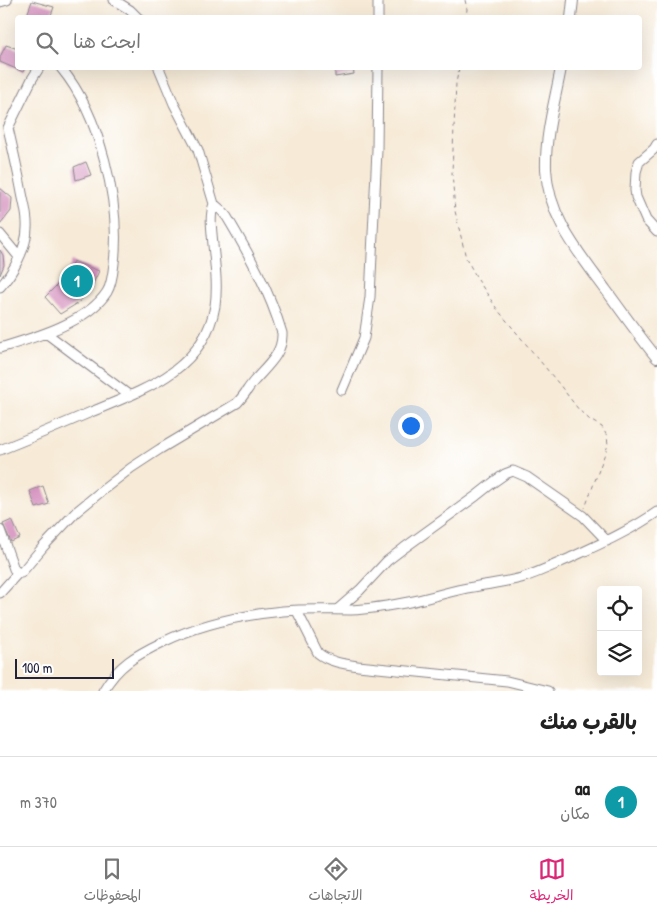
<!DOCTYPE html>
<html lang="ar">
<head>
<meta charset="utf-8">
<style>
	:root { --surface:#fff; --page:#f2f2f2; --text:#222; --muted:#767676; --line:#e0e0e0; --accent:#db2777 }
	body { margin:0; font-family:"Patrick Hand","Playpen Sans Arabic",sans-serif; background:var(--page); color:var(--text); direction:rtl }
	.controls { position:absolute; right:15px; bottom:15px; display:grid; overflow:hidden; border-radius:5px; box-shadow:0 5px 20px #0002 }
	.controls button { width:45px; height:45px; display:grid; place-items:center; padding:0; border:0; border-bottom:1px solid var(--line); background:var(--surface); color:var(--text); font:25px sans-serif }
	.scale { position:absolute; left:15px; bottom:12px; width:99px; box-sizing:border-box; padding-left:5px; border:2px solid #22223b; border-top:0; font-size:14px; line-height:18px; white-space:nowrap; color:#22223b; -webkit-text-stroke:4px #fff; paint-order:stroke }
	.you { position:absolute; left:410px; top:425px; width:18px; height:18px; margin:-12px; border:4px solid #fff; border-radius:50%; background:#1a73e8; box-shadow:0 0 0 8px #1a73e833 }
	.badge { display:grid; place-items:center; width:32px; height:32px; border-radius:50%; background:var(--accent); color:#fff; font-size:16px; font-weight:700 }
	.pin { position:absolute; translate:-50% -50%; border:2px solid #fff; box-shadow:0 1px 5px #0006 }
	.list { margin:0; padding:0; list-style:none }
	h2 { display:flex; justify-content:space-between; align-items:center; height:65px; margin:0; padding:0 20px; font-size:21px }
	h2 small { font-size:16px; font-weight:400; color:var(--muted) }
	.list li { display:grid; grid-template-columns:32px 1fr auto; gap:15px; align-items:center; box-sizing:border-box; height:90px; padding:0 20px; border-top:1px solid var(--line) }
	.list b { display:block; font-size:19px; white-space:nowrap }
	.list p { margin:0; font-size:16px; white-space:nowrap; color:var(--muted) }
	.list em { font-size:16px; font-style:normal; color:var(--muted) }
	.icon { flex:none; width:28px; height:28px; fill:none; stroke:currentColor; stroke-width:2; stroke-linecap:round; stroke-linejoin:round }
	.map { position:relative; flex:none; width:657px; height:691px; overflow:hidden; direction:ltr }
	.search { position:absolute; background:var(--surface); box-shadow:0 5px 20px #0002; left:15px; right:15px; top:15px; height:55px; display:flex; align-items:center; gap:12px; box-sizing:border-box; padding:0 18px; border-radius:5px; color:var(--muted); font-size:19px }
	.sheet { height:155px; background:var(--surface) }
	nav { display:flex; justify-content:space-around; align-items:center; box-sizing:border-box; height:70px; border-top:1px solid var(--line); background:var(--surface); font-size:14px; color:var(--muted) }
	nav a { display:grid; justify-items:center; gap:2px }
	nav .on { color:var(--accent) }
	.map>svg:first-child { display:block }
	.building { fill:#d693c0 }
	.lines { fill:none; stroke-linecap:round; stroke-linejoin:round }
	.minor-casing { stroke:#8c868a; stroke-width:11 }
	.major-casing { stroke:#8c868a; stroke-width:12 }
	.path { stroke:#8c868a; stroke-width:1; stroke-dasharray:4 4; stroke-linecap:butt }
	.minor { stroke:#fff; stroke-width:9 }
	.major { stroke:#fff; stroke-width:10 }
</style>
</head>
<body>
<div class="map">
<svg width="657" height="691" viewBox="0 0 657 691">
	<rect width="100%" height="100%" fill="#fff"/>
	<filter id="ink" filterUnits="userSpaceOnUse"><feTurbulence type="fractalNoise" baseFrequency=".02" numOctaves="2"/><feDisplacementMap in="SourceGraphic" scale="10" xChannelSelector="R" yChannelSelector="G"/><feConvolveMatrix kernelMatrix="1 2 1 2 8 2 1 2 1" color-interpolation-filters="sRGB"/></filter>
	<filter id="wash" filterUnits="userSpaceOnUse"><feTurbulence type="fractalNoise" baseFrequency=".0096" numOctaves="4" result="noise"/><feDisplacementMap in="SourceGraphic" scale="20" xChannelSelector="R" yChannelSelector="G"/><feGaussianBlur stdDeviation="1.12" result="paint"/><feColorMatrix in="noise" values="0 0 0 0 0 0 0 0 0 0 0 0 0 0 0 0 0 1.4 0 .05"/><feComposite in="paint" operator="in"/></filter>
	<g filter="url(#wash)">
		<rect width="100%" height="100%" fill="#f7ebd8"/>
		<g id="blocks">
			<path class="building" d="M 32,1 L 54,7 L 50,18 L 26,18 Z
				M 6,45 L 18,49 L 18,68 L 25,68 L 23,72 L 0,62 L 0,57 Z
				M 335,68 L 353,68 L 354,74 L 335,77 Z
				M 86,162 L 91,175 L 76,180 L 74,167 Z
				M 0,188 L 12,198 L 11,211 L 0,225 Z
				M 0,250 L 3,255 L 4,265 L 0,275 Z
				M 73,261 L 99,271 L 91,288 L 78,303 L 60,314 L 45,297 L 67,275 Z
				M 43,486 L 49,504 L 36,508 L 30,491 Z
				M 12,520 L 20,538 L 11,542 L 3,524 Z"/>
		</g>
	</g>
	<g filter="url(#ink)">
		<use href="#blocks" fill-opacity="0" stroke="#8c868a" stroke-width="1"/>
		<g class="lines">
			<defs>
				<path id="minor" d="M 114,0 L 130,10 L 138,18
					M 0,2 L 7,0
					M 378,18 L 378,0
					M 657,144 L 654,149 L 639,162 L 636,172 L 635,190 L 636,197 L 646,220 L 657,232
					M 0,234 L 19,257
					M 0,287 C 13,273 27,247 27,228 C 28,216 24,204 22,193 C 18,171 13,150 8,128 L 32,79 L 39,68
					M 46,333 L 130,396
					M 0,348 C 33,338 87,323 107,292 C 112,284 113,272 114,263 C 121,203 100,115 61,68
					M 342,390 L 364,338 L 370,297 L 377,150 L 378,68
					M 0,450 C 30,438 61,425 91,412 C 144,390 204,370 215,306 C 218,286 215,265 213,245 C 212,231 209,216 214,204
					M 0,530 L 14,569 L 17,572 L 21,573 L 43,547 L 76,512 L 104,489 L 131,468 L 160,449 L 237,403 C 244,396 248,388 254,381 C 267,366 283,354 282,333 C 270,292 249,254 227,217 L 221,210 L 214,204 L 198,150 L 174,104 L 159,68
					M 0,593 L 18,573
					M 337,610 L 360,590 L 387,561 L 404,548 L 476,496 L 495,481 L 505,474 L 513,471 L 527,477 L 583,516 L 607,541
					M 297,611 L 318,653 C 329,662 344,664 358,666 L 507,681 L 548,691
					M 103,691 C 118,665 136,655 163,642 C 200,624 242,615 283,611 C 305,609 328,610 351,610 C 372,609 394,605 414,601 C 434,597 453,590 473,587 C 489,584 506,582 521,578 C 538,573 554,565 570,558 C 600,544 630,531 657,512"/>
				<path id="major" d="M 571,18 L 573,0
					M 561,68 C 555,101 545,134 546,169 C 548,217 579,253 606,290 C 623,313 639,336 657,358"/>
			</defs>
			<use href="#minor" class="minor-casing"/>
			<use href="#major" class="major-casing"/>
			<path class="path" d="M 465,0 L 467,9 L 466,18
				M 459,68 L 456,83 L 452,172 L 455,211 L 466,258 L 478,280 L 497,309 L 559,384 L 579,410 L 590,420 L 602,427 L 607,436 L 608,445 L 585,508"/>
			<use href="#minor" class="minor"/>
			<use href="#major" class="major"/>
		</g>
	</g>
</svg>
<div class="controls">
<button><svg class="icon" aria-label="locate" viewBox="0 0 24 24"><circle cx="12" cy="12" r="6"/><path d="M12 2v4M12 18v4M2 12h4M18 12h4"/></svg></button>
<button><svg class="icon" aria-label="layers" viewBox="0 0 24 24"><path d="M12 4l9 5-9 5-9-5zM3 14l9 5 9-5"/></svg></button>
</div>
<div class="scale">100 m</div>
<div class="you"></div>
<div class="pin badge" style="left:77px;top:281px;background:#0f9aa8">1</div>
<div class="search"><svg class="icon" aria-label="search" viewBox="0 0 24 24"><circle cx="10" cy="10" r="6"/><path d="M15 15l6 6"/></svg>ابحث هنا</div>
</div>
<section class="sheet">
<h2>بالقرب منك<small></small></h2>
<ul class="list">
<li><span class="badge" style="background:#0f9aa8">1</span><div><b>aa</b><p>مكان</p></div><em>370 m</em></li>
</ul>
</section>
<nav>
<a class="on"><svg class="icon" aria-label="map" viewBox="0 0 24 24"><path d="M3 6l6-2 6 2 6-2v14l-6 2-6-2-6 2zM9 4v14M15 6v14"/></svg>الخريطة</a>
<a><svg class="icon" aria-label="directions" viewBox="0 0 24 24"><path d="M12 3l9 9-9 9-9-9zM9 14v-3h6M13 9l2 2-2 2"/></svg>الاتجاهات</a>
<a><svg class="icon" aria-label="saved" viewBox="0 0 24 24"><path d="M7 4h10v16l-5-4-5 4z"/></svg>المحفوظات</a>
</nav>
</body>
</html>
